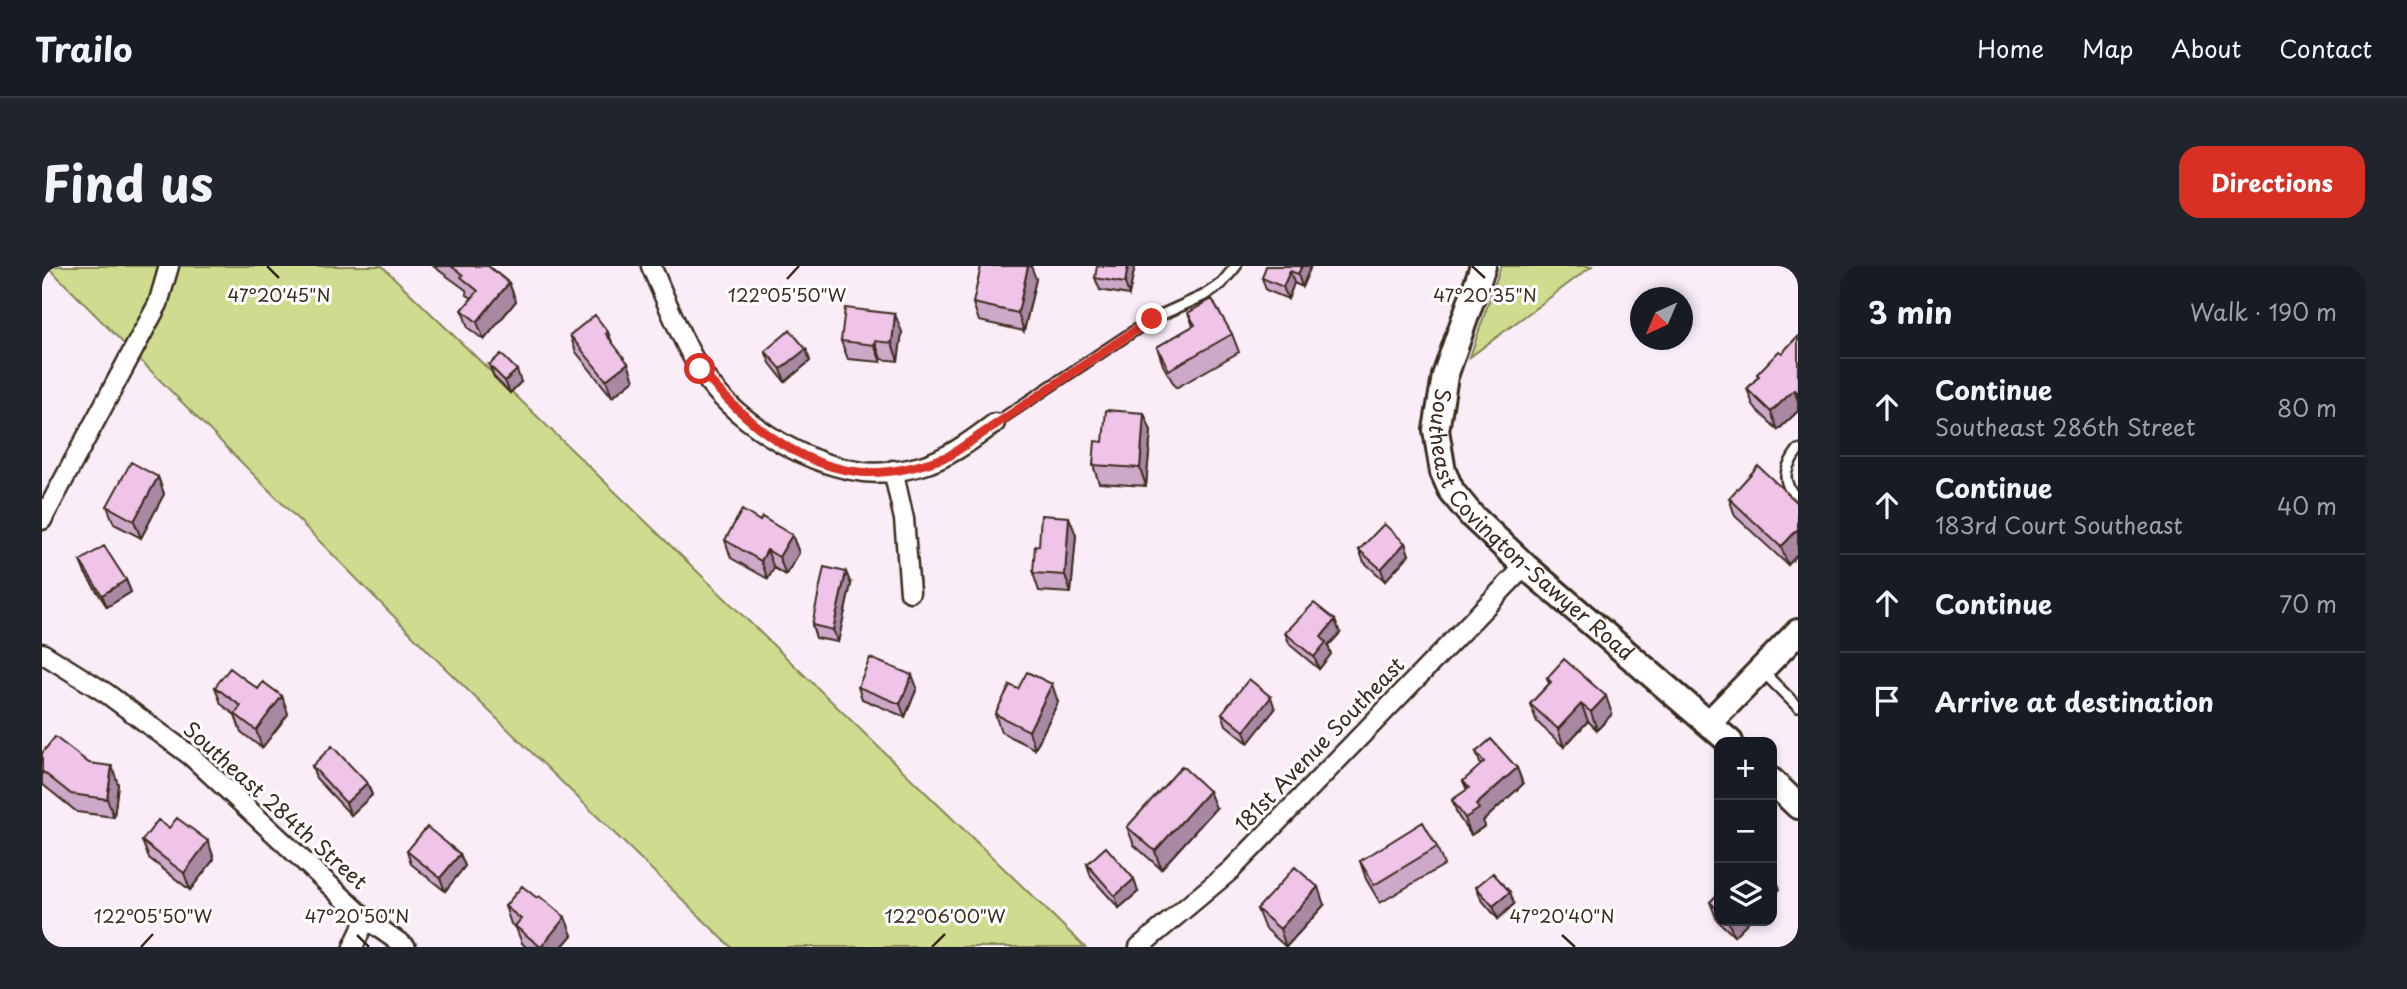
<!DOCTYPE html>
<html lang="en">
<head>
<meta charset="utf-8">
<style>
	:root { --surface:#171b24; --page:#20242c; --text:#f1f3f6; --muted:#9ea1a6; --line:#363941; --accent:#d93025 }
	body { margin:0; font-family:"Playpen Sans",sans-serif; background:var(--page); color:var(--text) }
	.controls { position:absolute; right:21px; bottom:21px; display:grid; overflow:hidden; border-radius:14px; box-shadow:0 4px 10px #0003 }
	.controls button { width:63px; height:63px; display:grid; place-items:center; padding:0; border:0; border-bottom:2px solid var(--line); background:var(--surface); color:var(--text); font:35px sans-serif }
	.compass { position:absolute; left:1588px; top:21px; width:63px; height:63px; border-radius:50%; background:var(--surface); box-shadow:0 4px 10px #0003; rotate:224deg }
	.stop { position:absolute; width:21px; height:21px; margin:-16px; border:5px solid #d93025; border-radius:50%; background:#fff }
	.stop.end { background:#d93025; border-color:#fff; box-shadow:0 2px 7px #0008 }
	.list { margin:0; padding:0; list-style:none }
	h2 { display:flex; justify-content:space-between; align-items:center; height:91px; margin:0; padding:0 28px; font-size:30px }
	h2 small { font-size:23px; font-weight:400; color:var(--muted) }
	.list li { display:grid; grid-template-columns:46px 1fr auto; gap:21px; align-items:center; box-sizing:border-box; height:98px; padding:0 28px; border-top:2px solid var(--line) }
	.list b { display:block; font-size:26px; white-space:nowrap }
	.list p { margin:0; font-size:23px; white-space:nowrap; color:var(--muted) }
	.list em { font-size:23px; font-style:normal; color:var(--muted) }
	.icon { flex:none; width:38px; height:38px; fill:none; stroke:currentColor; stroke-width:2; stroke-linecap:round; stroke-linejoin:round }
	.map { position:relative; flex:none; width:1756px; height:681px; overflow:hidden; border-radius:21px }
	header { display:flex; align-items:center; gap:42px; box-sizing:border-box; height:98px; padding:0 35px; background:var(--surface); border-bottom:2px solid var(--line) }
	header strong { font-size:33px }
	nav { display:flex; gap:38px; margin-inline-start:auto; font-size:24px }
	.intro { display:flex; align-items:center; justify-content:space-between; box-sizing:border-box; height:168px; padding:0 42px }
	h1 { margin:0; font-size:49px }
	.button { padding:18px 32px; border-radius:21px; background:var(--accent); color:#fff; font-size:24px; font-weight:700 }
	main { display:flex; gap:42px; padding:0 42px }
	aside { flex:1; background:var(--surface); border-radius:21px; box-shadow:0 4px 10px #0003 }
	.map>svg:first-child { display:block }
	.green { fill:#cfdc8f; stroke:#858356; stroke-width:2 }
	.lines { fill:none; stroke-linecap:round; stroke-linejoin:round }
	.lane-casing { stroke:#3b2a1e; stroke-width:14 }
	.street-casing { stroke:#3b2a1e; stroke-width:23 }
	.secondary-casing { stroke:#3b2a1e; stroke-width:30 }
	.lane { stroke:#fff; stroke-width:9 }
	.street { stroke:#fff; stroke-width:18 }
	.secondary { stroke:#fff; stroke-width:24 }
	.wall { fill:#cea8c8; stroke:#3b2a1e; stroke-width:2 }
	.shaded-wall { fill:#a888a2; stroke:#3b2a1e; stroke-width:2 }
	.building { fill:#f0c3e8; stroke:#3b2a1e; stroke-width:2 }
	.route { stroke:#d93025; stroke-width:9 }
	.ticks { fill:none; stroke:#3b2a1e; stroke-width:2.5 }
	.labels { text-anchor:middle; stroke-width:6; stroke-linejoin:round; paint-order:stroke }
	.street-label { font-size:21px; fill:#3b2a1e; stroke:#fff }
	.ticks-label { font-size:18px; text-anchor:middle; fill:#3b2a1e; stroke:#fff; stroke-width:6; stroke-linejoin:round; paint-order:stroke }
</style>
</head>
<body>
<header>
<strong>Trailo</strong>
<nav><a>Home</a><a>Map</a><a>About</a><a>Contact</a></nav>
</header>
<div class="intro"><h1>Find us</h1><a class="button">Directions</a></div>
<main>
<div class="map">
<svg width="1756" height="681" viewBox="0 0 1756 681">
	<rect width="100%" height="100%" fill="#faedf8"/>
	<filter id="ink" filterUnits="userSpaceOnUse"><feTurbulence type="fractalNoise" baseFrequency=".0143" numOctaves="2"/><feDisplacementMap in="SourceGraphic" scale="14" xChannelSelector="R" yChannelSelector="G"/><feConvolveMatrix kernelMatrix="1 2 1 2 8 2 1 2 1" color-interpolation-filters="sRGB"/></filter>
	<g filter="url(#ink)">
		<path class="green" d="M 5,0 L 340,0 L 1043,681 L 689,681 L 401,400 Z
			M 1459,0 L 1550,0 L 1428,91 Z"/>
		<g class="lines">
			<defs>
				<path id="lane" d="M 953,157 L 1110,53 L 1161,30 L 1179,18 L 1194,0
					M 1756,184 C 1741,204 1739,216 1756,234
					M 1720,405 L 1756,441"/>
				<path id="street" d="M 609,0 C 624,34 638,71 657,102 C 688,152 758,196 815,205 C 835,209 860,205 879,200 C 907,192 930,174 953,157
					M 851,204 L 862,253 L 868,326
					M 0,254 L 116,38 L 127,0
					M 0,387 L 64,427 L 149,490 L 324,653 L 364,681
					M 311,681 L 324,653
					M 1097,681 L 1189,604 L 1483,300"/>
				<g id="secondary">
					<path id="s1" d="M 1441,0 L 1403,110 L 1394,164 L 1401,206 L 1410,226 L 1430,250 L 1483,300 L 1688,476"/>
					<path d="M 1667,457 L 1756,366"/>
					<path d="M 1730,515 L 1756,540"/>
				</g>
			</defs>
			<use href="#lane" class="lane-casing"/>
			<use href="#street" class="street-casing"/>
			<use href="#secondary" class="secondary-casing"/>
			<use href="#lane" class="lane"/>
			<use href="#street" class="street"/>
			<use href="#secondary" class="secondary"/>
		</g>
		<path class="wall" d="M 391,0 L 446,0 L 467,17 L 474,35 L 442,74 L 426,62 L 420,44 L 430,32 L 425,29 L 424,24 Z
			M 1093,0 L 1087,29 L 1058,24 L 1053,12 Z
			M 1269,0 L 1260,21 L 1252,17 L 1246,33 L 1224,24 L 1220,12 Z
			M 994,13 L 982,65 L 937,55 L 931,37 Z
			M 1146,47 L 1190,68 L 1197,86 L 1134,122 L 1121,99 L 1115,81 L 1151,60 Z
			M 566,66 L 570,76 L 592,114 L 570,131 L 534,86 L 528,69 Z
			M 860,66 L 856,95 L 839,93 L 839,96 L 806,93 L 799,75 Z
			M 1756,70 L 1756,145 L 1736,164 L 1712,141 L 1705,123 L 1716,111 L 1715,108 L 1740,87 Z
			M 764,83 L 768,95 L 743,116 L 728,97 L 723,85 Z
			M 447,99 L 479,116 L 468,127 L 452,111 Z
			M 1109,165 L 1104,220 L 1057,217 L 1051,199 L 1061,176 Z
			M 116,211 L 122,228 L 99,272 L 72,258 L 65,240 Z
			M 1687,232 L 1756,237 L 1756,288 L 1746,299 L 1693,250 Z
			M 718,255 L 750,269 L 757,287 L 744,309 L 732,302 L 726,313 L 689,292 L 683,274 Z
			M 1034,269 L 1029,327 L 997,325 L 991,307 L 997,280 Z
			M 1363,277 L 1367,289 L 1343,315 L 1322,296 L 1317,284 Z
			M 38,295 L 84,314 L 89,326 L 65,341 L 43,307 Z
			M 809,318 L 796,376 L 774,372 L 770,359 Z
			M 1243,367 L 1298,367 L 1286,380 L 1289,388 L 1277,403 L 1248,379 Z
			M 870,409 L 875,422 L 863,451 L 820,433 L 816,421 Z
			M 1505,412 L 1570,448 L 1555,464 L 1546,455 L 1522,481 L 1495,456 L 1488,438 L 1507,418 Z
			M 173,421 L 216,423 L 240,430 L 246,448 L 220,482 L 199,466 L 193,449 L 179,438 Z
			M 976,423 L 1016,436 L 993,483 L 959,466 L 953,448 Z
			M 1233,443 L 1206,477 L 1184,459 L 1180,447 Z
			M 1434,486 L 1475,502 L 1481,518 L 1441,555 L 1443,560 L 1429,569 L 1416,550 L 1410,534 L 1425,524 L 1421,515 L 1439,500 Z
			M 0,487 L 47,497 L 76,518 L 72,551 L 35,546 L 0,518 Z
			M 270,500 L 325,517 L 330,529 L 309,549 L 274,512 Z
			M 1174,542 L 1119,603 L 1092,579 L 1085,561 Z
			M 127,562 L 166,575 L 172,593 L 148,624 L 107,592 L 100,575 Z
			M 1395,581 L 1402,599 L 1338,637 L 1324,613 L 1318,595 Z
			M 365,585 L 418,588 L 423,600 L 403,625 L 369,598 Z
			M 1045,598 L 1096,626 L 1077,642 L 1049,611 Z
			M 1434,621 L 1468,626 L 1472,638 L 1456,653 L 1439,633 Z
			M 1677,627 L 1677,655 L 1707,655 L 1692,670 L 1675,654 L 1668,636 Z
			M 495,632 L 530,669 L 520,681 L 484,681 L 480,677 L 474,662 L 469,658 L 463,640 Z
			M 1282,639 L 1244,681 L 1222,661 L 1215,643 Z"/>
		<path class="shaded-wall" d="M 986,0 L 989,0 L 994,13 L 982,65 L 976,47 Z
			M 1086,0 L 1093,0 L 1087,29 L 1083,17 Z
			M 1260,0 L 1269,0 L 1260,21 L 1256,8 Z
			M 1248,5 L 1252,17 L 1246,33 L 1241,21 Z
			M 467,17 L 474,35 L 442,74 L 435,56 Z
			M 853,48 L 860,66 L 856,95 L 850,77 Z
			M 833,75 L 839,93 L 839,96 L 832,79 Z
			M 764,83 L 768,95 L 743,116 L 739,103 Z
			M 586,97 L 592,114 L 570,131 L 564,114 Z
			M 475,104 L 479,116 L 468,127 L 463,115 Z
			M 1752,124 L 1756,135 L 1756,145 L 1736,164 L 1729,146 Z
			M 1102,147 L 1109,165 L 1104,220 L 1098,202 Z
			M 116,211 L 122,228 L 99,272 L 92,255 Z
			M 1027,251 L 1034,269 L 1029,327 L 1023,309 Z
			M 1756,263 L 1756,288 L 1746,299 L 1739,281 Z
			M 750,269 L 757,287 L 744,309 L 737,291 Z
			M 1363,277 L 1367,289 L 1343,315 L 1339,303 Z
			M 725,284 L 732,302 L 726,313 L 719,295 Z
			M 804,306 L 809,318 L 796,376 L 791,364 Z
			M 84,314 L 89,326 L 65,341 L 60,329 Z
			M 1293,354 L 1298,367 L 1286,380 L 1289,388 L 1277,403 L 1272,391 L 1279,371 Z
			M 870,409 L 875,422 L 863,451 L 858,438 Z
			M 1010,418 L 1016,436 L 993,483 L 987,465 Z
			M 240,430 L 246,448 L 220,482 L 214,464 Z
			M 1564,430 L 1570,448 L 1555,464 L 1549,446 Z
			M 1229,431 L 1233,443 L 1206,477 L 1202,465 Z
			M 1539,438 L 1546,455 L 1522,481 L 1516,463 Z
			M 70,500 L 76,518 L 72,551 L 65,533 Z
			M 1475,502 L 1481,518 L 1441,555 L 1443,560 L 1429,569 L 1423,552 L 1434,539 Z
			M 325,517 L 330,529 L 309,549 L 304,537 Z
			M 1167,525 L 1174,542 L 1119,603 L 1113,585 Z
			M 166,575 L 172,593 L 148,624 L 142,607 Z
			M 418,588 L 423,600 L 403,625 L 398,612 Z
			M 1731,605 L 1738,623 L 1730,632 L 1730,607 Z
			M 1092,613 L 1096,626 L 1077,642 L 1073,630 Z
			M 1276,621 L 1282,639 L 1244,681 L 1238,663 Z
			M 1468,626 L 1472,638 L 1456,653 L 1451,640 Z
			M 523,651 L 530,669 L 520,681 L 499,681 Z
			M 1686,655 L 1707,655 L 1692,670 Z"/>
		<path class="building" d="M 409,0 L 446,0 L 467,17 L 435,56 L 420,44 L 436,25 L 419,11 L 421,9 Z
			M 939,0 L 986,0 L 976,47 L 931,37 Z
			M 1055,0 L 1086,0 L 1083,17 L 1053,12 Z
			M 1224,0 L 1260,0 L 1256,8 L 1248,5 L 1241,21 L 1220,12 Z
			M 1170,33 L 1190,68 L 1127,104 L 1115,81 L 1153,59 L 1146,47 Z
			M 803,42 L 853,48 L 850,77 L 833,75 L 832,79 L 799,75 Z
			M 553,49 L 566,66 L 564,68 L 586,97 L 564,114 L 528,69 Z
			M 748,64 L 764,83 L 739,103 L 723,85 Z
			M 1756,70 L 1756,128 L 1752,124 L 1729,146 L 1705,123 L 1717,110 L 1715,108 L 1737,85 L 1740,87 Z
			M 459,88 L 475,104 L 463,115 L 447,99 Z
			M 1064,144 L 1102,147 L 1098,202 L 1051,199 L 1053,175 L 1061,176 Z
			M 89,196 L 116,211 L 92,255 L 65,240 Z
			M 1716,200 L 1756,237 L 1756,263 L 1739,281 L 1687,232 Z
			M 700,244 L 718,255 L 720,251 L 750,269 L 737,291 L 725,284 L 719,295 L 683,274 Z
			M 999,249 L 1027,251 L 1023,309 L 991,307 L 993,279 L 997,280 Z
			M 1342,258 L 1363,277 L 1339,303 L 1317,284 Z
			M 62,280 L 84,314 L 60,329 L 38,295 Z
			M 782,301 L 804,306 L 791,364 L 770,359 Z
			M 1272,337 L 1293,354 L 1279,371 L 1284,376 L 1272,391 L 1243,367 Z
			M 828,392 L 870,409 L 858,438 L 816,421 Z
			M 1522,393 L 1564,430 L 1549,446 L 1539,438 L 1516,463 L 1488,438 L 1509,416 L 1505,412 Z
			M 188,402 L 216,423 L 221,416 L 240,430 L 214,464 L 193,448 L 199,440 L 173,421 Z
			M 985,406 L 1010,418 L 987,465 L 953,448 L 968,419 L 976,423 Z
			M 1207,413 L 1229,431 L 1202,465 L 1180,447 Z
			M 13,471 L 47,497 L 70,500 L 65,533 L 29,528 L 0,505 L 0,487 Z
			M 1449,473 L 1475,502 L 1434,539 L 1437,543 L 1423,552 L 1410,534 L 1427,522 L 1421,515 L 1442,496 L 1434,486 Z
			M 290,480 L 325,517 L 304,537 L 270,500 Z
			M 1140,500 L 1167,525 L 1113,585 L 1085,561 Z
			M 135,552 L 166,575 L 142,607 L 100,575 L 116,554 L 127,562 Z
			M 1381,556 L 1395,581 L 1332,619 L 1318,595 Z
			M 385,561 L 418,588 L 398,612 L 365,585 Z
			M 1064,581 L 1092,613 L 1073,630 L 1045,598 Z
			M 1253,601 L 1276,621 L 1238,663 L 1215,643 Z
			M 1451,607 L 1468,626 L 1451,640 L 1434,621 Z
			M 480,620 L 495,632 L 497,630 L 523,651 L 499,681 L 473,660 L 479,653 L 463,640 Z
			M 1677,627 L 1677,645 L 1668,636 Z"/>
	</g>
	<g class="lines" filter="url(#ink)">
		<path class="route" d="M 658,103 C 698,151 752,199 817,206 C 848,209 879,200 907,190 L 1110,53"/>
	</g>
	<path class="ticks" d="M 225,0 L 237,12M 1430,0 L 1443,12M 745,13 L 757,0M 315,669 L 327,681M 1520,669 L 1533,681M 99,681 L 111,668M 890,681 L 903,668"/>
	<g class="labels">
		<g class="street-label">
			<text dy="7" stroke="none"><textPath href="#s1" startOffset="304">Southeast Covington-Sawyer Road</textPath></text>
			<text transform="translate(1278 479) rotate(-46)" y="7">181st Avenue Southeast</text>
			<text transform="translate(233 540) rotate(42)" y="7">Southeast 284th Street</text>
		</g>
	</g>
	<g class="ticks-label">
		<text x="237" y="36">47°20'45"N</text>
		<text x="1443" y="36">47°20'35"N</text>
		<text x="745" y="36">122°05'50"W</text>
		<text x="111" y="657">122°05'50"W</text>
		<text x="903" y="657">122°06'00"W</text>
		<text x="315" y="657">47°20'50"N</text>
		<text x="1520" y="657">47°20'40"N</text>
	</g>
</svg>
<div class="controls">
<button>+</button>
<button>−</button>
<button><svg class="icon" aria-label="layers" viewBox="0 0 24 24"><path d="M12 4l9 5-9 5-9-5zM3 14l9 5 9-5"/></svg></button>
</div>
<svg class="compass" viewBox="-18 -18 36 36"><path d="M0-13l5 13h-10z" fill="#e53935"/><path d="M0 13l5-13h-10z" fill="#9ea1a6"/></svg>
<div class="stop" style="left:658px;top:103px"></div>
<div class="stop end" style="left:1110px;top:53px"></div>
</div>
<aside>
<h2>3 min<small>Walk · 190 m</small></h2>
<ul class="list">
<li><svg class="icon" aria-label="ahead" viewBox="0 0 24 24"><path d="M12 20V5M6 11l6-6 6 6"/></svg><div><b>Continue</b><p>Southeast 286th Street</p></div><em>80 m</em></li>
<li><svg class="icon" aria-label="ahead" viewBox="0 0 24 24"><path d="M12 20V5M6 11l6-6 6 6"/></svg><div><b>Continue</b><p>183rd Court Southeast</p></div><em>40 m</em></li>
<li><svg class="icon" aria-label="ahead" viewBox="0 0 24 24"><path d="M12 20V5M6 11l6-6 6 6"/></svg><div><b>Continue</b></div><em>70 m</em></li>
<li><svg class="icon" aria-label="arrive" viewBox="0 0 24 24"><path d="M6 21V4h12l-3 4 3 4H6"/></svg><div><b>Arrive at destination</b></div></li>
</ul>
</aside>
</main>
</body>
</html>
